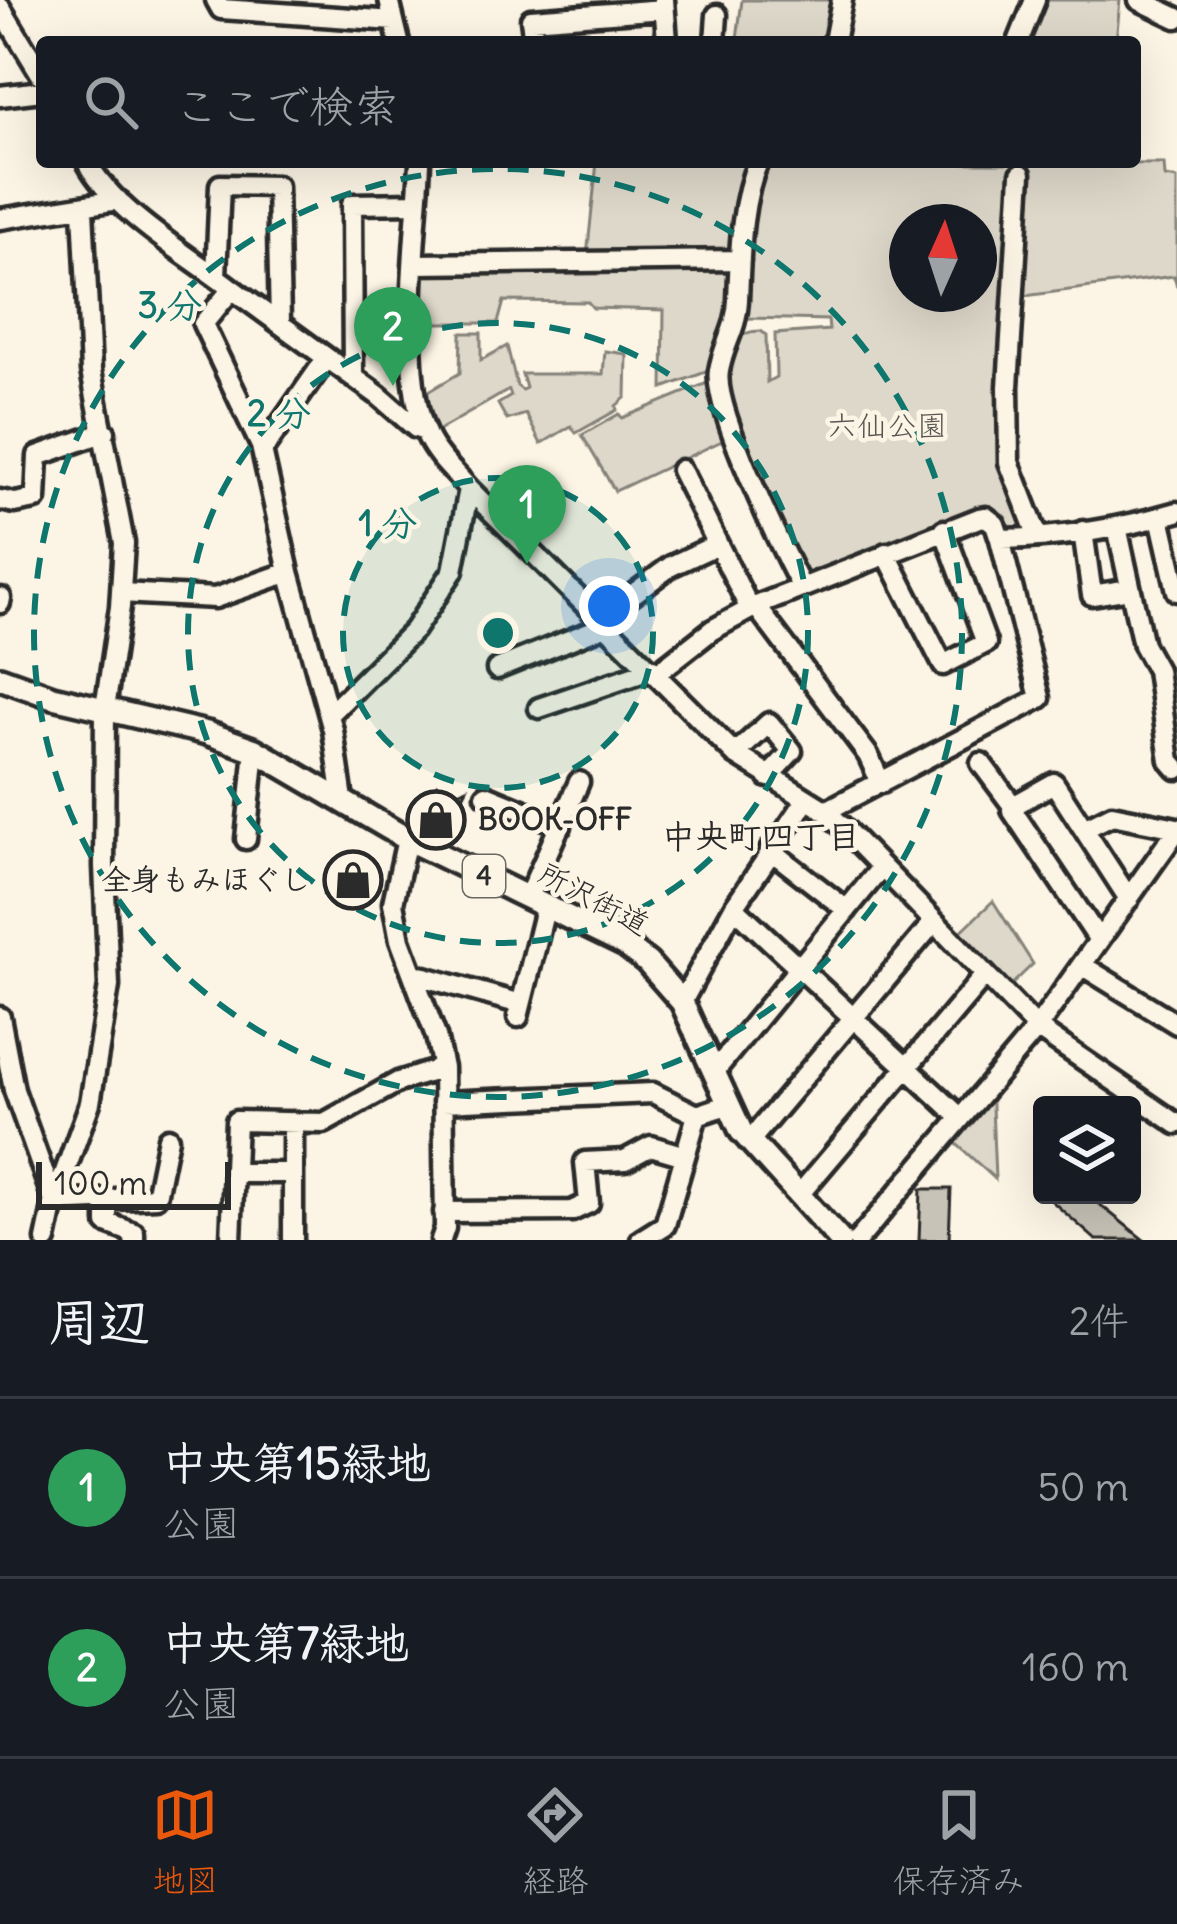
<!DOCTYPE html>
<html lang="ja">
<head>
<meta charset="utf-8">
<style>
	:root { --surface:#171b24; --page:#242831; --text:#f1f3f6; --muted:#9ea1a6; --line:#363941; --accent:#ea580c }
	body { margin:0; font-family:Delius,"Klee One",sans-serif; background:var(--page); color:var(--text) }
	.controls { position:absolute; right:36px; bottom:36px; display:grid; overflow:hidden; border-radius:12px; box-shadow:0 12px 48px #0002 }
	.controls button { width:108px; height:108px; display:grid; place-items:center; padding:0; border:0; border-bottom:3px solid var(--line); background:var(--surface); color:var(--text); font:60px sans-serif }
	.compass { position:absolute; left:889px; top:204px; width:108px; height:108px; border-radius:50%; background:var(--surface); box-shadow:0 12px 48px #0002; rotate:3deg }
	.scale { position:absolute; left:36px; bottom:30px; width:195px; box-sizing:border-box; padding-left:12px; border:6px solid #2b2b2b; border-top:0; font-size:33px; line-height:42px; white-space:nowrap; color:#2b2b2b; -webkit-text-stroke:9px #fcf5e5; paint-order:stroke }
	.you { position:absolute; left:609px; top:606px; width:42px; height:42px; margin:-30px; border:9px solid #fff; border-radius:50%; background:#1a73e8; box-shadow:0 0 0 18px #1a73e833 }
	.badge { display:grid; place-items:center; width:78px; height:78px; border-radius:50%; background:var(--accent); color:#fff; font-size:39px; font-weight:700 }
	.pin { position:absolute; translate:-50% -99px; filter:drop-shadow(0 3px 6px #0008) }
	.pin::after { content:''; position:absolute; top:63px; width:42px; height:36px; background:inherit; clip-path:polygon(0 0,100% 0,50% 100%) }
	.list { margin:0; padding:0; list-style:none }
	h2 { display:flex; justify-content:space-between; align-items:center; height:156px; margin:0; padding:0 48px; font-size:51px }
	h2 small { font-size:39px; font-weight:400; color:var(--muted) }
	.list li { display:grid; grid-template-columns:78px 1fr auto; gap:36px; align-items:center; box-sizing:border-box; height:180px; padding:0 48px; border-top:3px solid var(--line) }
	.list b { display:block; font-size:45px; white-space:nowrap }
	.list p { margin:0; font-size:39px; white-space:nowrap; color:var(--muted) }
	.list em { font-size:39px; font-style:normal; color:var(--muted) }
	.icon { flex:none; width:66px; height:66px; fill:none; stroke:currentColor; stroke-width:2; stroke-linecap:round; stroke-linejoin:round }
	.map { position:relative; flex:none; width:1177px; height:1240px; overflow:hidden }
	.search { position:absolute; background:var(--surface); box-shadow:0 12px 48px #0002; left:36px; right:36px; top:36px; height:132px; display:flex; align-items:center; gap:30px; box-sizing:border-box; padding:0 42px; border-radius:12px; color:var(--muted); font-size:45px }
	.sheet { height:516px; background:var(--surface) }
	nav { display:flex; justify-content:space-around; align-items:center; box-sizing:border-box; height:168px; border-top:3px solid var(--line); background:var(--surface); font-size:33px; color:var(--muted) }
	nav a { display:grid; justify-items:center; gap:6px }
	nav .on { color:var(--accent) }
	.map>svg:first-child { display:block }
	.green { fill:#ded8ca; stroke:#84827a; stroke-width:3; fill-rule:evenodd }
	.building { fill:#c8c3b7; stroke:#2b2b2b; stroke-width:3 }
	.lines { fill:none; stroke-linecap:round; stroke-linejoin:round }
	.minor-casing { stroke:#2b2b2b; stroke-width:27 }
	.major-casing { stroke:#2b2b2b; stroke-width:30 }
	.minor { stroke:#fcf5e5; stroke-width:18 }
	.major { stroke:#fcf5e5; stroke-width:21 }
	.ring { fill:none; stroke:#0f766e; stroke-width:6; stroke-dasharray:21 15 }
	.labels { text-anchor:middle; stroke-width:9; stroke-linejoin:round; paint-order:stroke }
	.shield { fill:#fcf5e5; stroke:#6a6863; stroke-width:3 }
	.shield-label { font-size:27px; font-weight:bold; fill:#2b2b2b }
	.park-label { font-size:30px; fill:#585653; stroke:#fcf5e5 }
	.poi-label { font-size:30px; font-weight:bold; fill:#2b2b2b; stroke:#fcf5e5; text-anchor:start }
	.street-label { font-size:30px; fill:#2b2b2b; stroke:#fcf5e5 }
	.neighbourhood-label { font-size:33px; font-weight:bold; fill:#2b2b2b; stroke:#fcf5e5 }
	.centre { fill:#0f766e; stroke:#fcf5e5; stroke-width:6 }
	.ring-label { font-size:36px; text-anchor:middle; font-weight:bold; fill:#0f766e; stroke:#fcf5e5; stroke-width:9; stroke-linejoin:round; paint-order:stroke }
</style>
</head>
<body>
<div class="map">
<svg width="1177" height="1240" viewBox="0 0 1177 1240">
	<rect width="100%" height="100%" fill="#fcf5e5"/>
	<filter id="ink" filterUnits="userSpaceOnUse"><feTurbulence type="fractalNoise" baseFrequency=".00833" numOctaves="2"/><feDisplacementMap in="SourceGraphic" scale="24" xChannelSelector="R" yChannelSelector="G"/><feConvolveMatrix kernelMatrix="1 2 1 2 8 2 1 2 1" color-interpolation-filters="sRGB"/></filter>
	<g filter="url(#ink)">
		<path class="green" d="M 742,0 L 838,0 L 831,42 L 737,39 Z
			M 1041,0 L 1120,0 L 1116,42 L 1023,42 Z
			M 597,162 L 750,162 L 735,249 L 729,254 L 587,256 Z
			M 766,162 L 1164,164 L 1165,177 L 1177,179 L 1177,287 L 1174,276 L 1017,297 L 1003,429 L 1027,524 L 1021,531 L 1011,532 L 1000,524 L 992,508 L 809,576 C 782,533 753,488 738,439 C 732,416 731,396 722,374 C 732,349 731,331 761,331 L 766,335 L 767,382 L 776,377 L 775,334 L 829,330 L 828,320 L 746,318 L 743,315 L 756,189 ZM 907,222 L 979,222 L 979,294 L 907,294 Z
			M 730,266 L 734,271 L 732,321 L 711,370 L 663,388 L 664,310 L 593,308 L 588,302 L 504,301 L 498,323 L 420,323 L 424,276 L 429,271 Z
			M 461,333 L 481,333 L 481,360 L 507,346 L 517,386 L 522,390 L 526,388 L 522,374 L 603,374 L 605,351 L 627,354 L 626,397 L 616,406 L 617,410 L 576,433 L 571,426 L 541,444 L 526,414 L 507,420 L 498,404 L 511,396 L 509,390 L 436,432 L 424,394 L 460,373 Z
			M 707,383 L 714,385 L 726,439 L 615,491 L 582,435 L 619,414 L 622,418 Z
			M 993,901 L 1033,964 L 1003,993 L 952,940 Z
			M 991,1081 L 995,1179 L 947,1135 Z"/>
		<path class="building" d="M 437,784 L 456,793 L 467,788 L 443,836 L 437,837 L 417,827 Z
			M 921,1189 L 951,1189 L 949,1240 L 919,1240 Z
			M 1045,1195 L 1088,1195 L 1144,1240 L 1096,1240 Z"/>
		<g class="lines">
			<defs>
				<path id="minor" d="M 216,0 L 221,9 L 394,21
					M 389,0 L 399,42
					M 664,0 L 667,42
					M 1139,0 L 1177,18
					M 0,7 L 42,76
					M 534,42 L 531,19 L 664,9
					M 715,42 L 717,15
					M 834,42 L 842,0
					M 1018,42 L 1035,0
					M 0,96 L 42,91
					M 87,162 C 114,212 187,254 232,289 L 203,324 L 261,446 L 289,572 L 333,730 L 343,800
					M 420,162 C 417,235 397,373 428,438 C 437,457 456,473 469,489 L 735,754 L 826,811 L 849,833 L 1037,1028 L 1177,1124
					M 758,162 C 740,203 740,256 738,300 C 737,329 723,345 719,371 C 712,408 781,547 801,586
					M 1021,174 L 1008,387 L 1009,462 L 1038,537
					M 0,219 L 118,200
					M 415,264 L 740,260
					M 216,276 L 220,185 L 277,186 L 280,322
					M 232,289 L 378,395 L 416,428 L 425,431
					M 353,376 L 352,204 L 417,203
					M 262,451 L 326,359
					M 681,470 L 750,609
					M 0,500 L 15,503 L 36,499 L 38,456 L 105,432
					M 1160,517 L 1177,591
					M 1117,527 L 1143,645 L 1157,670 L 1170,761 L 1177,769
					M 1083,531 L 1092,595 L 1130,589
					M 886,553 L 943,665 L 986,643 L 944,530
					M 121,593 L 215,598 L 289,572
					M 0,603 L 1,598
					M 756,606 L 868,755 L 881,783
					M 602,617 L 671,566 L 716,545
					M 497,669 L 609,624
					M 657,673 L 712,630 L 756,606 L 979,518 L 986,517 L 995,524 L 1000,539 C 1059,538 1120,529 1177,512
					M 539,708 L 653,669
					M 329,715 L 414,630 L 453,571 L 469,489
					M 735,754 L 769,723 L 792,751 L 768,777
					M 981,763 L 1013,806 L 1012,810 L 1099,940
					M 486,795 L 561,826
					M 1013,806 L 1054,783 L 1129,899
					M 826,811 L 1040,698 L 1000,539
					M 1084,829 L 1112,815 L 1177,828
					M 246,839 L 255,750
					M 407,839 L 393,903 L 400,940 L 436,1036 L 443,1068 L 445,1228 L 441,1240
					M 770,850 L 847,910
					M 528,897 L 579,782
					M 734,907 L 961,1118
					M 1083,966 L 1177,1024
					M 414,974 L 521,1004
					M 682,1002 L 734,907 L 807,799
					M 0,1017 L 14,1090 L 54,1202
					M 518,1017 L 546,905
					M 714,1072 L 881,868
					M 443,1102 L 653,1093 L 697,1115
					M 293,1122 L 293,1240
					M 749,1142 L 934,922
					M 234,1173 L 293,1173
					M 798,1196 L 985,975
					M 54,1202 L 156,1197 L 168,1138
					M 107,1202 L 107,1223 L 134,1233 L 134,1240
					M 444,1212 L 572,1211 L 589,1203 L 585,1162 L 625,1160 L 651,1146 L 685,1156
					M 46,1240 L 54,1202 L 90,1103 L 109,986 L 104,866 L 105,709 L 120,607 L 124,543 L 91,371 L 83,209
					M 231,1240 L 236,1121 L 324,1123 L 398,1082 L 443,1068
					M 641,1240 L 665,1225 L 697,1115 L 727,1105
					M 858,1240 L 1037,1028 L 1177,830"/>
				<path id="major" d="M 0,678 L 53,697 L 207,733 L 255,750 L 407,839 L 625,945 L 647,962 L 682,1002 L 741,1131 L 840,1240"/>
			</defs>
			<use href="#minor" class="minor-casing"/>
			<use href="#major" class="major-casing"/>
			<use href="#minor" class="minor"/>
			<use href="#major" class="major"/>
		</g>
	</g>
	<circle cx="498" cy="633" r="155" fill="#0f766e" fill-opacity=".12"/>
	<g class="ring">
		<circle cx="498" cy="633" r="155"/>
		<circle cx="498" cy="633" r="310"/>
		<circle cx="498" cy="633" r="464"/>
	</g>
	<defs>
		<symbol id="shop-ring" viewBox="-11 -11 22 22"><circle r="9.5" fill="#fcf5e5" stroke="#2b2b2b" stroke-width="1.5"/><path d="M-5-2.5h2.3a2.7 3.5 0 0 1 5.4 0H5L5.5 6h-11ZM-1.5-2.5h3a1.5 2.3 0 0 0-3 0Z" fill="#2b2b2b"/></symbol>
	</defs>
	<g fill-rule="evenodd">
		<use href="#shop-ring" x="403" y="787" width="66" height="66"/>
		<use href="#shop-ring" x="320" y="847" width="66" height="66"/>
	</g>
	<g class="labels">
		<rect class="shield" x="463" y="855" width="42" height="42" rx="9"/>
		<g class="shield-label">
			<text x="484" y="885">4</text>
		</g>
		<g class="park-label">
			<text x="887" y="436">六仙公園</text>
		</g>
		<g class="poi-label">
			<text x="478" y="830">BOOK-OFF</text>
			<text x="311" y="890" text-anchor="end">全身もみほぐし</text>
		</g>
		<g class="street-label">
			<text transform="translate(594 899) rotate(28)" y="10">所沢街道</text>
		</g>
		<g class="neighbourhood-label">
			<text x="761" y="848">中央町四丁目</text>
		</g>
	</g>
	<circle cx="498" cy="633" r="18" class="centre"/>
	<g class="ring-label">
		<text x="170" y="318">3 分</text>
		<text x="279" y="426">2 分</text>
		<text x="388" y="536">1 分</text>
	</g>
</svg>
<div class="controls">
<button><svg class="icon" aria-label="layers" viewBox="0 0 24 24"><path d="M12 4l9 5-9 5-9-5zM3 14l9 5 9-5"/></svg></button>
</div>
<svg class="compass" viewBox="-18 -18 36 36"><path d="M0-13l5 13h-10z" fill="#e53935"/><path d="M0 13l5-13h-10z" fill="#9ea1a6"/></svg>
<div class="scale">100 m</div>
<div class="you"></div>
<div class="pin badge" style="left:527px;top:564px;background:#2e9e5b">1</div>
<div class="pin badge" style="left:393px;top:386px;background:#2e9e5b">2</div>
<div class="search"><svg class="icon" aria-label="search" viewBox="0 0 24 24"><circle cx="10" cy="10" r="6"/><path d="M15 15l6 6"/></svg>ここで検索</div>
</div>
<section class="sheet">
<h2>周辺<small>2件</small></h2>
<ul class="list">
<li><span class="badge" style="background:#2e9e5b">1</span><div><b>中央第15緑地</b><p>公園</p></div><em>50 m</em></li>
<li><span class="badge" style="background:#2e9e5b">2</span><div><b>中央第7緑地</b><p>公園</p></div><em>160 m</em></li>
</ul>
</section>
<nav>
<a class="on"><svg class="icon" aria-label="map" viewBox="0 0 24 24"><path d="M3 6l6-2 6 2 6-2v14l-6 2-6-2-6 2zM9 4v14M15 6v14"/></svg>地図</a>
<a><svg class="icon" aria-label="directions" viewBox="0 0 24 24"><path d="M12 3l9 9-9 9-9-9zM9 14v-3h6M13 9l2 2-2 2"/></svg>経路</a>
<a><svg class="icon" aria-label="saved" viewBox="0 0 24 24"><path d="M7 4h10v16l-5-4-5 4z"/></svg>保存済み</a>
</nav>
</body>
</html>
